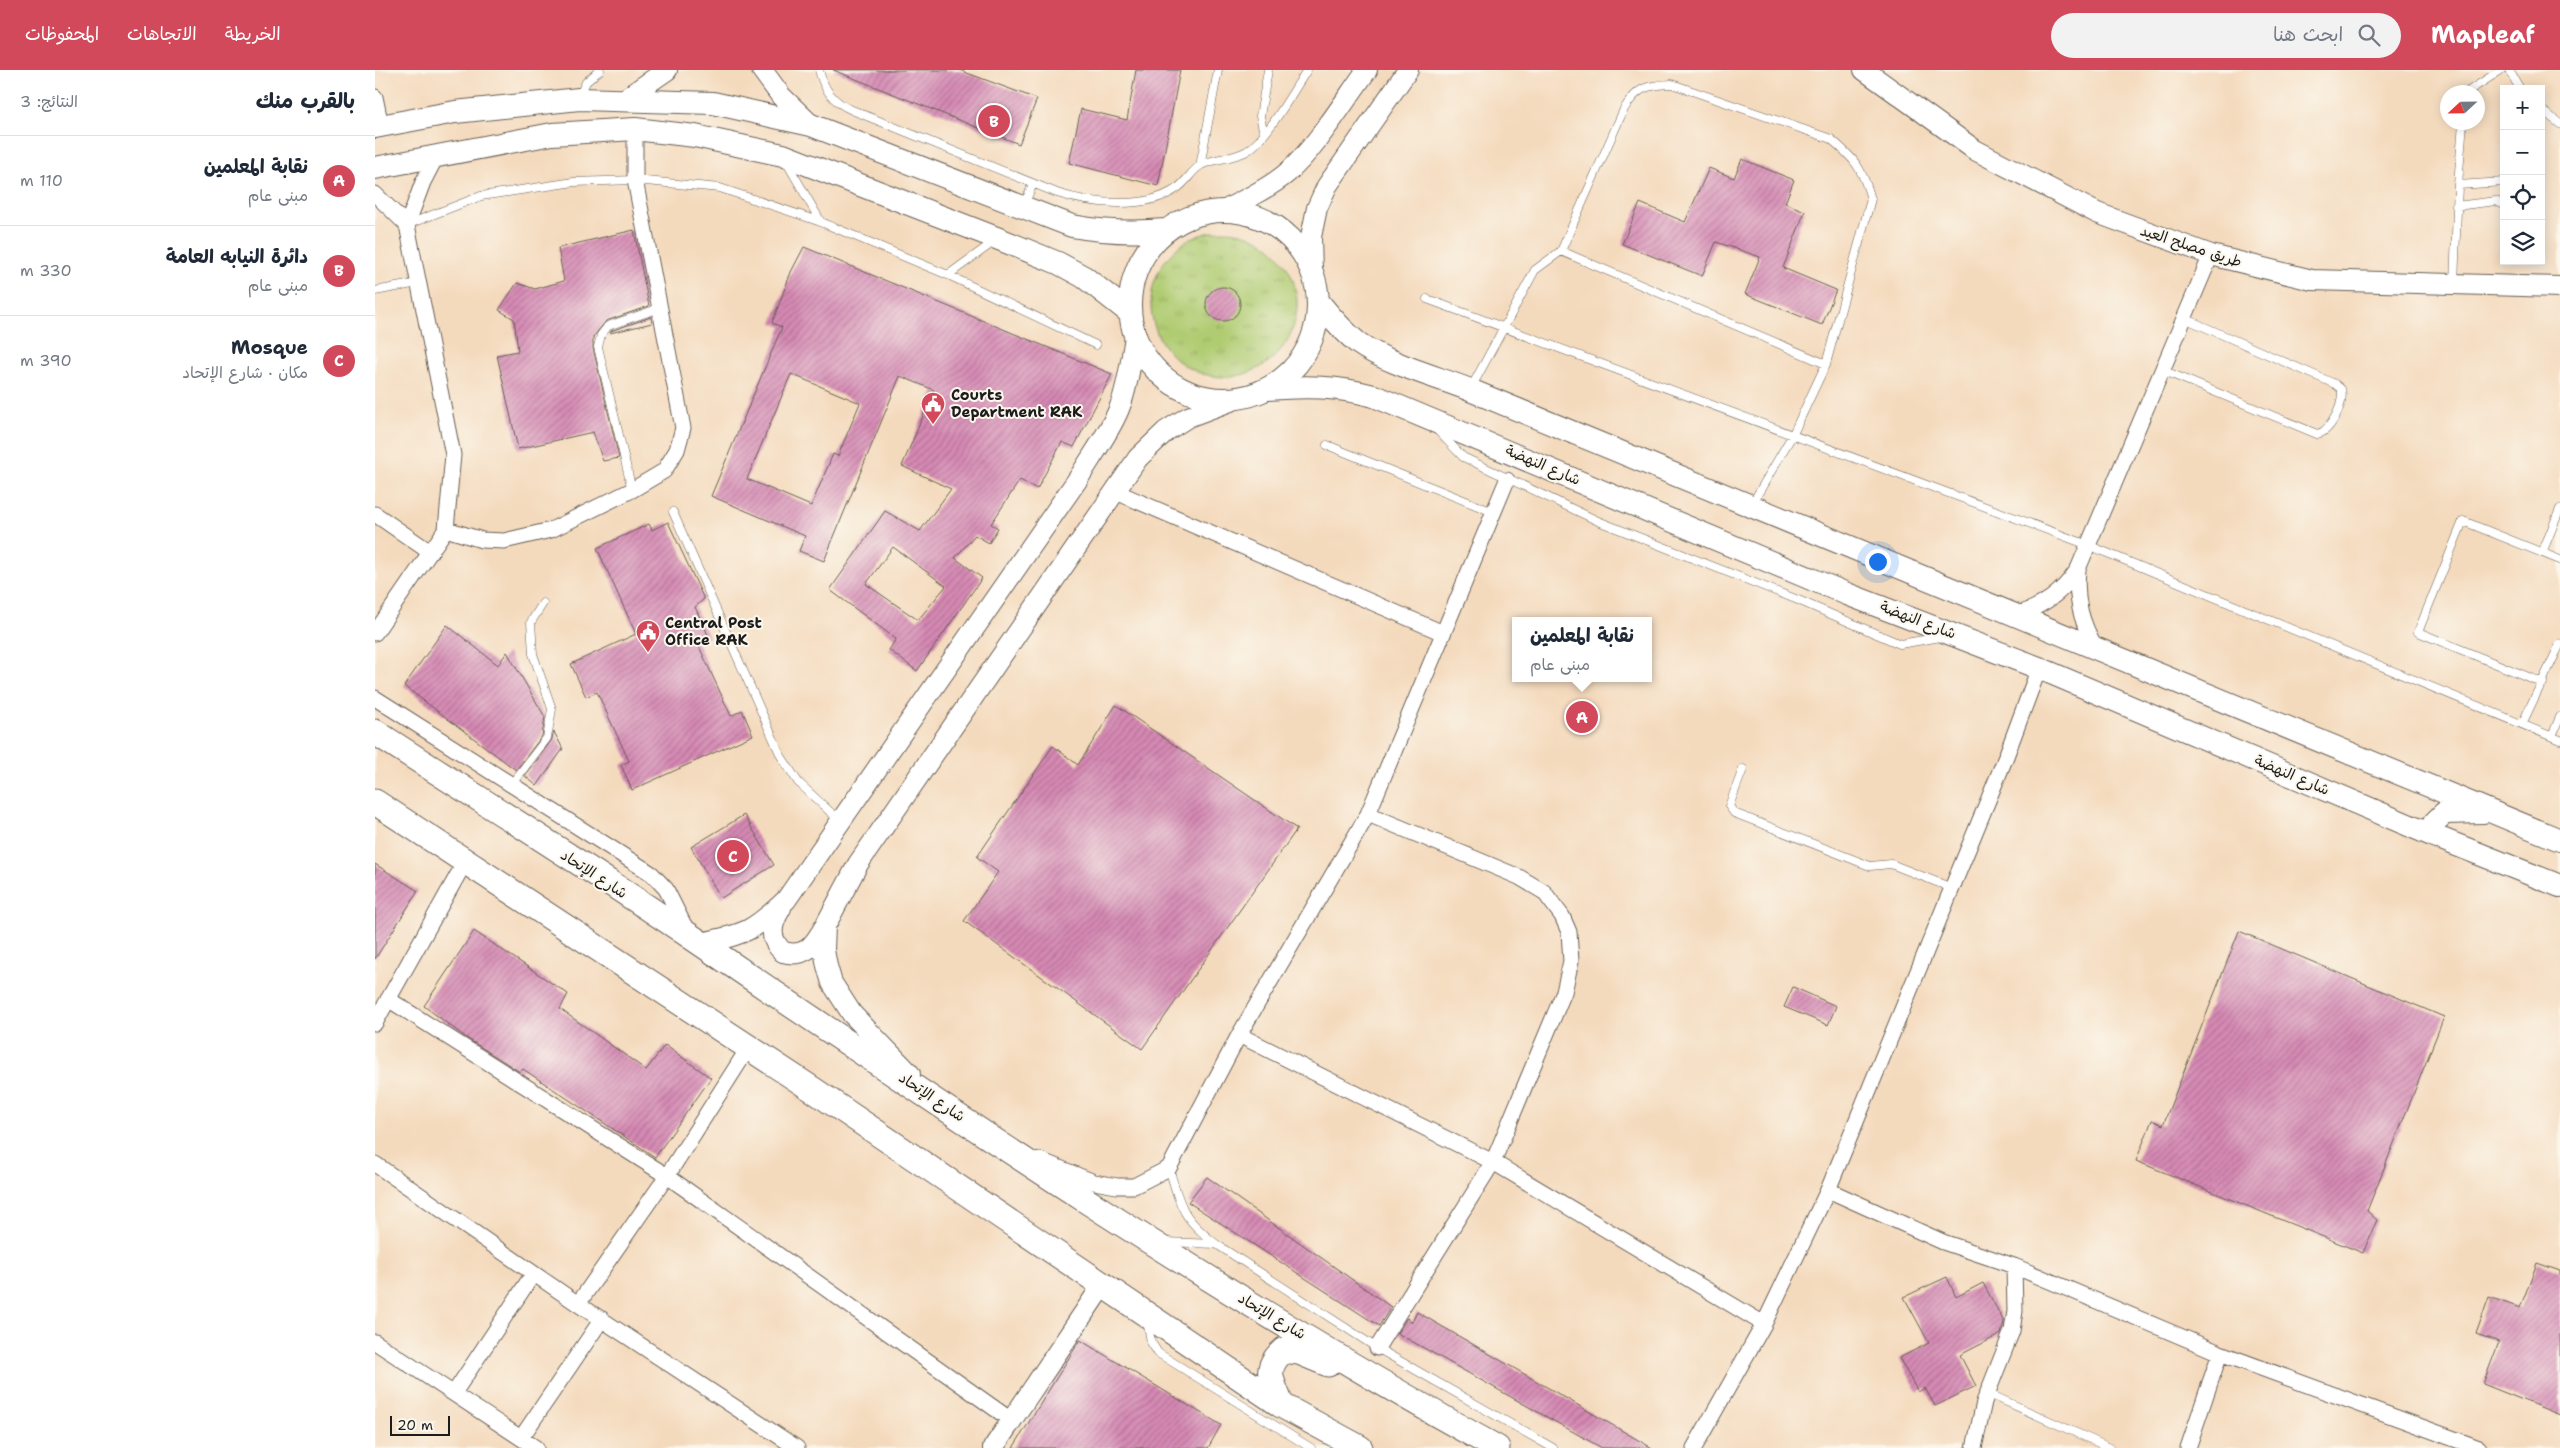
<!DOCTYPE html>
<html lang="ar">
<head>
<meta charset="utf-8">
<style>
	:root { --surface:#fff; --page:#f2f2f3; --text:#1f2937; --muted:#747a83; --line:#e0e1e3; --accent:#d1495b }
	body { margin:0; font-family:"Shantell Sans","Playpen Sans Arabic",sans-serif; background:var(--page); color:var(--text); direction:rtl }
	.controls { position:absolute; right:15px; top:15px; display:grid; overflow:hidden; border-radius:0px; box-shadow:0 2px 12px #0003 }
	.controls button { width:45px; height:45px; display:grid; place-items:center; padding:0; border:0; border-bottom:1px solid var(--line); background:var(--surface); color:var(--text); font:25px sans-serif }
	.compass { position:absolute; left:2065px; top:15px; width:45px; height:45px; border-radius:50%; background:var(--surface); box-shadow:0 2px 12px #0003; rotate:248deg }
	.scale { position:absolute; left:15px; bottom:12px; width:60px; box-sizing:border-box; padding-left:5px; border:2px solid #1c1c1c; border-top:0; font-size:14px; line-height:18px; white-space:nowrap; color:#1c1c1c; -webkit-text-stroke:4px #fbf7ec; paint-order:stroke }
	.you { position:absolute; left:1502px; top:491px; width:18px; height:18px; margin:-12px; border:4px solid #fff; border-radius:50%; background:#1a73e8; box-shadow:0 0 0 8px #1a73e833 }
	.badge { display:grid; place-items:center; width:32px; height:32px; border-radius:50%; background:var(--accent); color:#fff; font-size:16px; font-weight:700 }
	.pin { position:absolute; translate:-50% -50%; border:2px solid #fff; box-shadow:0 1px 5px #0006 }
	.popup { position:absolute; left:1137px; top:547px; width:140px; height:65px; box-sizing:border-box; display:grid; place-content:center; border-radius:0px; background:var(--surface); filter:drop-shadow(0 1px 4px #0005); font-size:16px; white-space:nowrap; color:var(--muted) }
	.popup b { font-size:19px; color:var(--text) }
	.popup::after { content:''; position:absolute; left:50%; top:100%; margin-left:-10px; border:10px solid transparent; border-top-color:var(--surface) }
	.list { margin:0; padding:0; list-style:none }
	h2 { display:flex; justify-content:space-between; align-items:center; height:65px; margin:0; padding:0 20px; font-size:21px }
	h2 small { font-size:16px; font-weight:400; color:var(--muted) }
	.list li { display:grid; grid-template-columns:32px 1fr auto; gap:15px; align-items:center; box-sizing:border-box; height:90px; padding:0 20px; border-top:1px solid var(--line) }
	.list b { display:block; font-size:19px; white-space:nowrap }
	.list p { margin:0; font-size:16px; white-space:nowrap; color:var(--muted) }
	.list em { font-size:16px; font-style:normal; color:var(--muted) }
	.icon { flex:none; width:28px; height:28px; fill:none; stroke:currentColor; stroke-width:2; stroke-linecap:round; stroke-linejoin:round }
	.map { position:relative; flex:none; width:2185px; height:1378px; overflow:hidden; direction:ltr }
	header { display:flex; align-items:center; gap:30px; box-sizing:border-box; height:70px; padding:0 25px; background:var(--accent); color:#fff }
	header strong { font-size:24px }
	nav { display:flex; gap:28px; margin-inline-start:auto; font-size:18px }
	.search { width:350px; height:45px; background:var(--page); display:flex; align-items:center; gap:12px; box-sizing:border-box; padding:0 18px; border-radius:28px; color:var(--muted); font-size:19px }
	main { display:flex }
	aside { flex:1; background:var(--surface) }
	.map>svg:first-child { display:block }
	.grass { fill:url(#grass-tufts); stroke:#667447 }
	.building { fill:url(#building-hatch); fill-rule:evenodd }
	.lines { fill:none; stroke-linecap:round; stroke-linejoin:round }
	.service-casing { stroke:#685e54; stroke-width:9 }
	.minor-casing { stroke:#685e54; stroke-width:17 }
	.tertiary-casing { stroke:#685e54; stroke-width:22 }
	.secondary-casing { stroke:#685e54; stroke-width:24 }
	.primary-casing { stroke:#685e54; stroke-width:27 }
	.service { stroke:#fff; stroke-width:8 }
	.minor { stroke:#fff; stroke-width:15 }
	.tertiary { stroke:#fff; stroke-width:20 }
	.secondary { stroke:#fff; stroke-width:22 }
	.primary { stroke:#fff; stroke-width:25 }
	.labels { text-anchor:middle; stroke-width:4; stroke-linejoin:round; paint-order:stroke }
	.street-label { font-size:15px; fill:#1c1c1c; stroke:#fbf7ec }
	.poi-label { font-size:15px; font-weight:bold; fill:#1c1c1c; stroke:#fbf7ec; text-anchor:start }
</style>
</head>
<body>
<header>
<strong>Mapleaf</strong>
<div class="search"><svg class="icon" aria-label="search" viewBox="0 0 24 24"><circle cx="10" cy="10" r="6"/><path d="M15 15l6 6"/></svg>ابحث هنا</div>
<nav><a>الخريطة</a><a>الاتجاهات</a><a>المحفوظات</a></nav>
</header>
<main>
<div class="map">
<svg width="2185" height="1378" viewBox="0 0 2185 1378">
	<defs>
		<pattern id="grass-tufts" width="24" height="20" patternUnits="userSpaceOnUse" patternTransform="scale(1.25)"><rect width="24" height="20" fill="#b0cc72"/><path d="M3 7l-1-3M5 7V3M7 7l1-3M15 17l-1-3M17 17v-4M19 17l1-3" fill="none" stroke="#97af62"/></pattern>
		<pattern id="building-hatch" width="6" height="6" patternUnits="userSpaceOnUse" patternTransform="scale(1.25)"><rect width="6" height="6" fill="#d689b4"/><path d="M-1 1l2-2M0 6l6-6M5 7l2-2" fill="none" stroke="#ad6f92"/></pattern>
	</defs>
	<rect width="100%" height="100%" fill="#fbf7ec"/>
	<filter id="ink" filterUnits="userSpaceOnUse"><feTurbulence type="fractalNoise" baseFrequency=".02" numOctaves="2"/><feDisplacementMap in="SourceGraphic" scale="10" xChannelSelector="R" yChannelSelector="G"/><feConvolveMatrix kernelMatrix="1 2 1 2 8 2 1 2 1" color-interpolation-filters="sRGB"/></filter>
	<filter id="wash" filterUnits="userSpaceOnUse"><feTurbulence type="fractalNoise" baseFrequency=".0096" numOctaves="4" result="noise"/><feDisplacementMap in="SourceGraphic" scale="20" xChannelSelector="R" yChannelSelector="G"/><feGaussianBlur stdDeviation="1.12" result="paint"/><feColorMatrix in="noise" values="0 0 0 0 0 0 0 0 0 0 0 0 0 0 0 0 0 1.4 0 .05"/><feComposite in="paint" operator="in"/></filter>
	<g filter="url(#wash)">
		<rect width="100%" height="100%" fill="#f4dabd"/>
		<path class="grass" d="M776 234a73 73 0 1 1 146 0a73 73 0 1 1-146 0Z"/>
		<g id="blocks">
			<path class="building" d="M 458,0 L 584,0 L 662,29 L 644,74 Z
				M 761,0 L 805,0 L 783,116 L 694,93 L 706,39 L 752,50 Z
				M 1367,89 L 1419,110 L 1410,133 L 1430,141 L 1408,198 L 1461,220 L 1447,255 L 1370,224 L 1385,187 L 1341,172 L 1327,206 L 1247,174 L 1265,133 L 1310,152 L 1334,98 L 1359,108 Z
				M 259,160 L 274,236 L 231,251 L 218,267 L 218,278 L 244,388 L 228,391 L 218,362 L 143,379 L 122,285 L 143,281 L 139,249 L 124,240 L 142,213 L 160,219 L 189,211 L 183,178 Z
				M 429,177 L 737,304 L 699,377 L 687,372 L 662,419 L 645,410 L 616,454 L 623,458 L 614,473 L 600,465 L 580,488 L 607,508 L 542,601 L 514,580 L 521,569 L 455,520 L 510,441 L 545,461 L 576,419 L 527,396 L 559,320 L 525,306 L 449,491 L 424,481 L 430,466 L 336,426 L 407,257 L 397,253 L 416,202 ZM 416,304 L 485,333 L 463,386 L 458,384 L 436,436 L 372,409 ZM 518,477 L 571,516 L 543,550 L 491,514 Z
				M831 234a17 17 0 1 1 34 0a17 17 0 1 1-34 0Z
				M 276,247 L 277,253 L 235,263 L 236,261 Z
				M 293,452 L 329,529 L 320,537 L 334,567 L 322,572 L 356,646 L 367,640 L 378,665 L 257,720 L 246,695 L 254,691 L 222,622 L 211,627 L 196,594 L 261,564 L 222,478 L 274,454 L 277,460 Z
				M 72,555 L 123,595 L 132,582 L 170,647 L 167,666 L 141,700 L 29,616 Z
				M 741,635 L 922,759 L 767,979 L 589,851 L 623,802 L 602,787 L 678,676 L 703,695 Z
				M 179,662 L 188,679 L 162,716 L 150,706 L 176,671 Z
				M 369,745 L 399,795 L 346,828 L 316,777 Z
				M 0,794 L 43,821 L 0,889 Z
				M 99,861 L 193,924 L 185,939 L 271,1000 L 290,975 L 336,1008 L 280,1087 L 148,999 L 145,1002 L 93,969 L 49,936 Z
				M 1864,861 L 2069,947 L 1992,1141 L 2002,1150 L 1988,1183 L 1761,1091 L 1777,1050 L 1788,1055 Z
				M 1418,917 L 1461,936 L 1453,955 L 1409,937 Z
				M 832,1107 L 1016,1237 L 1004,1256 L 813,1132 Z
				M 2162,1193 L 2185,1201 L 2185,1345 L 2108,1314 L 2124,1272 L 2101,1264 L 2114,1227 L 2145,1238 Z
				M 1572,1207 L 1581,1227 L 1608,1213 L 1629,1252 L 1626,1264 L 1585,1285 L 1601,1316 L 1560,1336 L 1550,1318 L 1543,1322 L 1524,1288 L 1554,1273 L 1529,1227 Z
				M 1042,1242 L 1277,1378 L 1227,1378 L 1022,1263 L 1032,1248 L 1037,1252 Z
				M 705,1270 L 846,1355 L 833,1378 L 638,1378 Z"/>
		</g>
	</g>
	<g filter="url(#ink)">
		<use href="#blocks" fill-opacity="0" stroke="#685e54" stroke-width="1"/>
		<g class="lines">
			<defs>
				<path id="service" d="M 444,0 C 449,20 458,32 477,40 L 682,123 C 716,134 770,140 801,119 C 811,113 816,101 826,95 C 840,88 856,89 870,82 C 891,71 918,21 932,0
					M 2134,0 L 2145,19
					M 2092,22 L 2126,0
					M 204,27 L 211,12 L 225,0
					M 2166,39 L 2185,54
					M 889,64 L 885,46 L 893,0
					M 412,93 L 446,152
					M 825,96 L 843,0
					M 2083,115 L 2129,112
					M 649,135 L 658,114
					M 2081,136 L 2121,131 L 2129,135
					M 34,154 L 106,126 L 199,112 L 260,110 L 345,118 L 446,152 L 573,205 L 721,275
					M 1186,181 L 1451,294
					M 573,205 L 620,171
					M 2079,213 L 2083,115 L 2088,52
					M 0,221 L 43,213
					M 1052,229 L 1713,475 L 2185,670
					M 1787,300 L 1942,364 C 1956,362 1970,332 1966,319 L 1960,314 L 1809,248
					M 1096,318 L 1160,200 L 1186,181 L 1249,39 C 1263,17 1271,15 1297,14 L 1456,69 C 1481,90 1487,98 1496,129 L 1451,294 L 1418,364 L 1377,434
					M 1063,361 L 1088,387 L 1223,451 L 1423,530 L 1525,574 L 1566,567
					M 952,375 L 1118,442
					M 257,420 L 223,277 L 226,265 L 233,256 L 285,238
					M 298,442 L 406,686 L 423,712 L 465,751
					M 2167,483 L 2185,439
					M 2168,613 L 2043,562 L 2088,451 L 2185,490
					M 2147,654 L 2185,574
					M 2177,666 L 2185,647
					M 1368,699 L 1354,736 L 1359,743 L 1495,796 L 1516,794 L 1577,818
					M 136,715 L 172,668 L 177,639 L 158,584 L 156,552 L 168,533
					M 794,1098 C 806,1138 807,1148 841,1174 L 1002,1278 L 1178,1378
					M 790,1172 L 841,1174
					M 772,1250 L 776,1272 L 783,1283 L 936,1378
					M 1612,1323 L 1735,1378"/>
				<path id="minor" d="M 0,27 L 6,56
					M 0,124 L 32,155
					M 739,421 L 1068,563
					M 0,444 L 55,482
					M 71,459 L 107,470 L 129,471 L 176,460 L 257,420 L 289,401 L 302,380 L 308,358 L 260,110 L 260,59
					M 1703,500 C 1700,529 1706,553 1721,578
					M 1640,545 C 1668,537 1687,523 1703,499 L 1836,185
					M 0,563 L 71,459 L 78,385 L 32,155 L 48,112 L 62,85
					M 0,628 L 277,804 L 291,819 L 312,861
					M 993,744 L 1144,807 L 1169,822 L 1187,846 L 1194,862 L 1196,891 L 1189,922 L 1118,1092 L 1002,1278
					M 13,929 L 292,1106 L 636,1350
					M 0,953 L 90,792
					M 864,965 L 1118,1092 L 1389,1254
					M 665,1090 L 719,1112 L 742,1116 L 759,1116 L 794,1098 L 864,965 L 993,744 L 1132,410
					M 0,1094 L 203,1234 L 422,1378
					M 1453,1120 L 1568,1172 L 1639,1196 L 1845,1283 L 2104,1378
					M 203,1234 L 292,1106 L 374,977
					M 0,1272 L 161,1378
					M 79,1323 L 158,1204
					M 146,1368 L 227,1249
					M 1319,1378 L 1389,1254 L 1453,1120 L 1630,689 L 1664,598
					M 1599,1378 L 1609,1332 L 1637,1261 L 1640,1241 L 1639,1196
					M 1813,1378 L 1845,1283"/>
				<path id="tertiary" d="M 387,0 L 406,26 L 436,55
					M 1489,0 L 1600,80 L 1722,143 L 1836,185 L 1937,210 L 2185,217
					M 250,29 L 292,0
					M 849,141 C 870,129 893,119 912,103 C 939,80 970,30 992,0
					M 937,202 L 936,167 L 942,138 L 952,116 L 1033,0
					M 406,838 C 396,855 393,868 408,882 C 431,888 439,875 450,856
					M 325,873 C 371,864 377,862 411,830 L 705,406 C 718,384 734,363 744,339 C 753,316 756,290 760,267
					M 535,1004 L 477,944 L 457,913 L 452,896 L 449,880 L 450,856 L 483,794 L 763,388 L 791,361 L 813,347 L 861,329
					M 618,1378 L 727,1216"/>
				<path id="secondary" d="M 0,57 L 80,42 L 204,29 L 338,33 L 436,55 L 697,156 C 729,162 758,163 791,160
					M 0,98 L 177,64 L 260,59 L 320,66 L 408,85 L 624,169 L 683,193 L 709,207 L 755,243
					M755 235a94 94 0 1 1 188 0a94 94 0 1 1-188 0Z
					M 943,231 C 955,246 968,261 983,273 C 1011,293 1062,307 1095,320 L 2185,770
					M 893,319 C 930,316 963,316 999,326 L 1472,524 L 1664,598 L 2059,766 L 2185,816
					M 2059,766 L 2059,753 L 2069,743 L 2108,742"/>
				<path id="primary" d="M 0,662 C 105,730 211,795 315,866 C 578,1045 843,1224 1122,1378
					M 0,732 L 437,1019 L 906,1335 L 985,1378
					M 906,1335 C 898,1311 886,1300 909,1280 L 924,1282 L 953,1294"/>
			</defs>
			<use href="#service" class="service-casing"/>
			<use href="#minor" class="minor-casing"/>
			<use href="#tertiary" class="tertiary-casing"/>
			<use href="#secondary" class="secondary-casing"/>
			<use href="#primary" class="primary-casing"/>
			<use href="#service" class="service"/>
			<use href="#minor" class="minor"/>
			<use href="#tertiary" class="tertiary"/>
			<use href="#secondary" class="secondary"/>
			<use href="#primary" class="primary"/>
		</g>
	</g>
	<defs>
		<symbol id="civic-pin" viewBox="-11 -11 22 30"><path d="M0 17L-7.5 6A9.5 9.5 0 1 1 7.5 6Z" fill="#d1495b" stroke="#fbf7ec"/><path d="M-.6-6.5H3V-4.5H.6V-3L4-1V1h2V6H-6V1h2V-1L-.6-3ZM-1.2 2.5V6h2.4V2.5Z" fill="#fff"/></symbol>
	</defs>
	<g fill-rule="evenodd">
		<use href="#civic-pin" x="544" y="320" width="28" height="38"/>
		<use href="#civic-pin" x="259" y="548" width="28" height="38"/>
	</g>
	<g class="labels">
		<g class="street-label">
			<text transform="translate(1816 176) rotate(18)" y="5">طريق مصلح العيد</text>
			<text transform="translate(1168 395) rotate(23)" y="5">شارع النهضة</text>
			<text transform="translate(1543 550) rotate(21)" y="5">شارع النهضة</text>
			<text transform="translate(1917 705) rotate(23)" y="5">شارع النهضة</text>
			<text transform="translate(219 804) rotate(33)" y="5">شارع الإتحاد</text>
			<text transform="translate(557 1027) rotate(34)" y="5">شارع الإتحاد</text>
			<text transform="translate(897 1246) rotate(31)" y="5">شارع الإتحاد</text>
		</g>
		<g class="poi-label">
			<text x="576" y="330">Courts<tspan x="576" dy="17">Department RAK</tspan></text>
			<text x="290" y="558">Central Post<tspan x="290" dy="17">Office RAK</tspan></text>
		</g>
	</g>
</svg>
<div class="controls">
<button>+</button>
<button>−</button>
<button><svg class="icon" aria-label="locate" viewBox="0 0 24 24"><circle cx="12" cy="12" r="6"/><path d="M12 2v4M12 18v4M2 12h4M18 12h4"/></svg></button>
<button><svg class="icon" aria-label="layers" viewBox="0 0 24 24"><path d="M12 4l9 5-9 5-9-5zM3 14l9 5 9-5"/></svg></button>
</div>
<svg class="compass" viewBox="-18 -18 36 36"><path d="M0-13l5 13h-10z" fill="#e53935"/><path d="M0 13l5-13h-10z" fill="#747a83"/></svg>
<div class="scale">20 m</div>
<div class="you"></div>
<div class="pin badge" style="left:1207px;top:647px">A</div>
<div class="popup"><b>نقابة المعلمين</b>مبنى عام</div>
<div class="pin badge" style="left:619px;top:51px">B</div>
<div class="pin badge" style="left:358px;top:786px">C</div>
</div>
<aside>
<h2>بالقرب منك<small>النتائج: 3</small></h2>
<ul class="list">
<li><span class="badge">A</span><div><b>نقابة المعلمين</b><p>مبنى عام</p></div><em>110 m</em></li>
<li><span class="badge">B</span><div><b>دائرة النيابه العامة</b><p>مبنى عام</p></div><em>330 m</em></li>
<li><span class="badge">C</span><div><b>Mosque</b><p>مكان · شارع الإتحاد</p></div><em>390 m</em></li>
</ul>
</aside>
</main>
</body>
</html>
